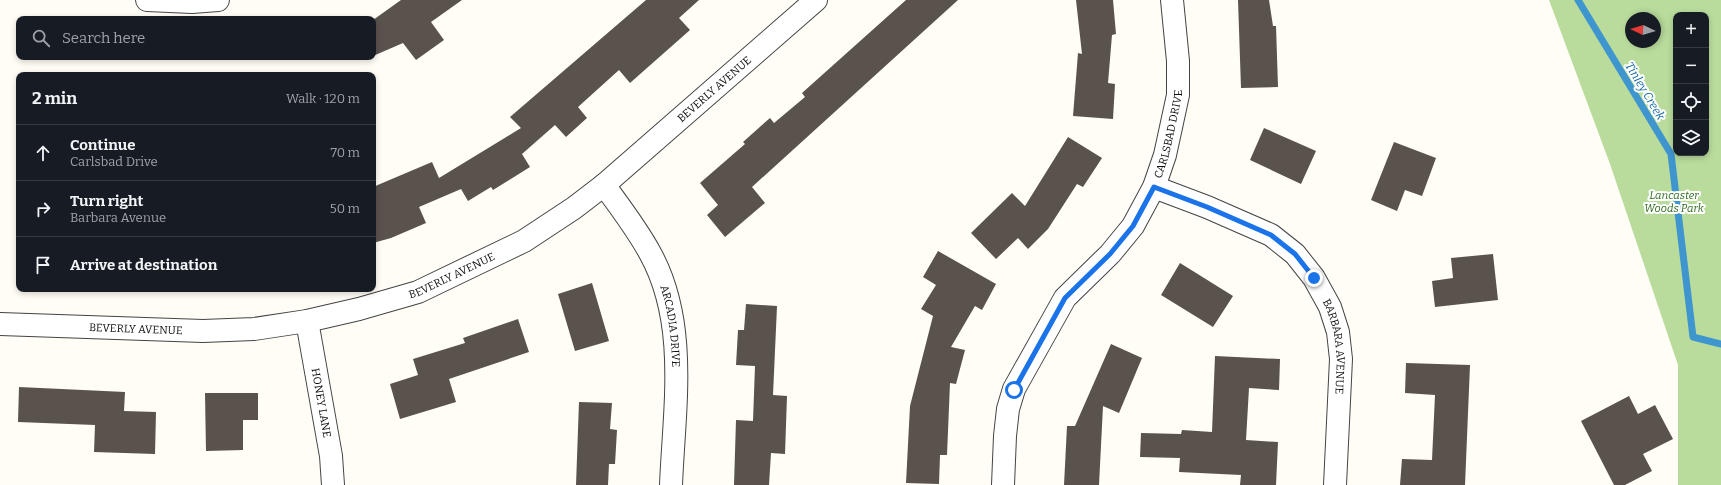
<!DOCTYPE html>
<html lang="en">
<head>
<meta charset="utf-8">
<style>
	:root { --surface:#171b24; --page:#242831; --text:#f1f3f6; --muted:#9ea1a6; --line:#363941 }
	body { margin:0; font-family:Bitter,serif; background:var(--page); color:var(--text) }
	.controls { position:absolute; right:12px; top:12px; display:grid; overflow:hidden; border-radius:8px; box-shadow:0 2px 6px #0003 }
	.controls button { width:36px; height:36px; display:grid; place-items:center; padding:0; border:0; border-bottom:1px solid var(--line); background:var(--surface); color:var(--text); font:20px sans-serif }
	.compass { position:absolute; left:1625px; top:12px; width:36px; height:36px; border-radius:50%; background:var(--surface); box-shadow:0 2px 6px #0003; rotate:274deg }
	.stop { position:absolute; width:12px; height:12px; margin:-9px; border:3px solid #1a73e8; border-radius:50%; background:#fff }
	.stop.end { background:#1a73e8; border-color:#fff; box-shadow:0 1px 4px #0008 }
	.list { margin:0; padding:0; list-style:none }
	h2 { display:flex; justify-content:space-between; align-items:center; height:52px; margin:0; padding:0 16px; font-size:17px }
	h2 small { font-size:13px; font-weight:400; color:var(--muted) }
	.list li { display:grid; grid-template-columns:26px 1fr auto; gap:12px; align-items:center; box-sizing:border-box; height:56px; padding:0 16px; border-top:1px solid var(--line) }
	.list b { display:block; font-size:15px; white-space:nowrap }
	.list p { margin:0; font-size:13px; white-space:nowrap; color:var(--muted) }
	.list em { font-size:13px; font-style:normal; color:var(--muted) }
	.icon { flex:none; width:22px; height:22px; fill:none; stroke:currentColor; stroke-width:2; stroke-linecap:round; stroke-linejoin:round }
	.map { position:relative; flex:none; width:1721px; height:485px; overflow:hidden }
	.search { position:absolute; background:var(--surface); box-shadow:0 2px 6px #0003; left:16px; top:16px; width:360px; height:44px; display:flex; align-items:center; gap:10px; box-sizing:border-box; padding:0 14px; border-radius:8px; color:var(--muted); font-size:15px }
	.panel { position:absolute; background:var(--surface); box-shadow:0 2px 6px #0003; left:16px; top:72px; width:360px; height:220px; border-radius:8px }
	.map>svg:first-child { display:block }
	.forest { fill:#b9dc9c; fill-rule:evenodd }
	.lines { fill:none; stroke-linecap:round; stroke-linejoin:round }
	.stream { stroke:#3f96cf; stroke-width:7 }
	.building { fill:#5a524d }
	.street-casing { stroke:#444; stroke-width:24 }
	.street { stroke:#fff; stroke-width:22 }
	.route { stroke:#1a73e8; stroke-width:5 }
	.labels { text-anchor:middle; stroke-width:4; stroke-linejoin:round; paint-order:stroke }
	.street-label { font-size:11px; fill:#111; stroke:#fff }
	.park-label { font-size:11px; font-style:italic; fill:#2f6b1f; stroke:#fff }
	.water-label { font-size:12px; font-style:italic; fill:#1768a6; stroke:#fff }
</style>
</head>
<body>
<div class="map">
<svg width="1721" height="485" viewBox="0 0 1721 485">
	<rect width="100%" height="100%" fill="#fffdf5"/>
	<path class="forest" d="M 1549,0 L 1721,0 L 1721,485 L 1678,485 L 1678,365 L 1610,164 ZM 1676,15 L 1706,15 L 1706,153 L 1676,153 ZM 1631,18 L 1655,18 L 1655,42 L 1631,42 Z"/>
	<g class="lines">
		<path class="stream" d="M 1578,0 L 1671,154 L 1693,337 L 1721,344"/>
	</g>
	<path class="building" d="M 401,0 L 462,0 L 431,22 L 444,40 L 416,60 L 403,43 L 373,56 L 373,20 Z
		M 646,0 L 699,0 L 679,18 L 690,30 L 630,83 L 619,70 L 578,107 L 587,118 L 566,137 L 555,125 L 522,154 L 530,167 L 493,190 L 491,187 L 468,201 L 461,189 L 419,207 L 426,223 L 391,238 L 373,243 L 373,187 L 432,162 L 439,178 L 521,128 L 510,117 Z
		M 906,0 L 958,0 L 752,187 L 765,203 L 725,237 L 707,215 L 718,205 L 700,183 L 745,144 L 743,142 L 770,118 L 774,123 L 805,97 L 802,93 Z
		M 1076,0 L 1113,0 L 1116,34 L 1112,35 L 1108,83 L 1115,84 L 1113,119 L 1073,116 L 1078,53 L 1082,54 Z
		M 1238,0 L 1269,0 L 1273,26 L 1276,26 L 1278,87 L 1241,88 Z
		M 1264,128 L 1316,151 L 1301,184 L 1250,160 Z
		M 1068,137 L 1102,158 L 1083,187 L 1077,184 L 1048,229 L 1028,249 L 1018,238 L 996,259 L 971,233 L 1012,193 L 1025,206 Z
		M 1394,142 L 1436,158 L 1422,196 L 1405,190 L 1397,211 L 1371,200 Z
		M 938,251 L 996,284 L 982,310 L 975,306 L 951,347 L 965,350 L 956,384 L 950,383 L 947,455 L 940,455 L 939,484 L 906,483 L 910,406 L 933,316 L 921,309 L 936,285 L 923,277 Z
		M 1493,254 L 1498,300 L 1435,307 L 1432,281 L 1453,278 L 1451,258 Z
		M 1180,263 L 1233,296 L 1213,327 L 1161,295 Z
		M 592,283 L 609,341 L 575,351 L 558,294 Z
		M 746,304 L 777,306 L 773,395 L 787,396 L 785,454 L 771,453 L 769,485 L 734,485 L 736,420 L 753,421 L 755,366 L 736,365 L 738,330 L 744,330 Z
		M 518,319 L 529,352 L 449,379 L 456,402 L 400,419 L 390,384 L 418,375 L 413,359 L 465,343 L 463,338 Z
		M 1111,344 L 1142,358 L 1119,413 L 1103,406 L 1099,485 L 1064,485 L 1067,426 L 1075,426 Z
		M 1215,356 L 1280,359 L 1279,390 L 1249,388 L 1246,440 L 1278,442 L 1276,485 L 1240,485 L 1241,475 L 1179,472 L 1180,458 L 1140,457 L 1141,433 L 1181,434 L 1182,430 L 1212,432 Z
		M 1406,363 L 1470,365 L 1465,485 L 1400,485 L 1402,459 L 1432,460 L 1435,395 L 1405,393 Z
		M 19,387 L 125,392 L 124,411 L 156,412 L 155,454 L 94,452 L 95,425 L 18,422 Z
		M 205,393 L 258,393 L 258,420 L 243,420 L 243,450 L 206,451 Z
		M 1629,396 L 1638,414 L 1655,405 L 1673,439 L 1643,454 L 1652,471 L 1625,485 L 1614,485 L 1581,421 Z
		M 579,402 L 612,403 L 610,429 L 617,430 L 615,464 L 609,464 L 608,485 L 576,485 Z"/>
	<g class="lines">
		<defs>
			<g id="street">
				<path d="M 147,0 L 192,2 L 218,0"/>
				<path id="s1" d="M 604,185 C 620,207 637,229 650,253 C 689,323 674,409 671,485"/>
				<path id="s2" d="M 1154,187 L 1207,207 L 1271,235 L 1295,254 L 1314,278 L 1330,307 L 1338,332 L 1341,359 L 1335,485"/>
				<path id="s3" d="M 307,321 L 331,456 L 333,485"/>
				<path id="s4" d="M 0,324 L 203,331 L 254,329 L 307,321 L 359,309 L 418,292 L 524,241 L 574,208 L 604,185 L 816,0"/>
				<path id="s5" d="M 1003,485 L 1005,436 L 1008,409 L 1014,389 L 1065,298 L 1110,254 L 1133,226 L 1154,187 L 1165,155 L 1178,95 L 1178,61 L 1172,0"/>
			</g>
		</defs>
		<use href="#street" class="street-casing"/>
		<use href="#street" class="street"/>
	</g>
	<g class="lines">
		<path class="route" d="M 1014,390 L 1065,298 L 1110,254 L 1133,226 L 1154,187 L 1207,207 L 1271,235 L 1295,254 L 1314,278"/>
	</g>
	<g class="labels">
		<g class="street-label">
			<text dy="4" stroke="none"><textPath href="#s4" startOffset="784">BEVERLY AVENUE</textPath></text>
			<text dy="4" stroke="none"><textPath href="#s5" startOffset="400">CARLSBAD DRIVE</textPath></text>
			<text dy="4" stroke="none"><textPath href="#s4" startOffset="460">BEVERLY AVENUE</textPath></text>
			<text dy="4" stroke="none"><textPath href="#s1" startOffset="159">ARCADIA DRIVE</textPath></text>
			<text dy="4" stroke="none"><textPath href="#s4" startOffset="136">BEVERLY AVENUE</textPath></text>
			<text dy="4" stroke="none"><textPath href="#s2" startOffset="261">BARBARA AVENUE</textPath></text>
			<text dy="4" stroke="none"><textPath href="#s3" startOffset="83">HONEY LANE</textPath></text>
		</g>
		<g class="park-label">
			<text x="1674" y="199">Lancaster<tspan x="1674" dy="13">Woods Park</tspan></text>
		</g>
		<g class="water-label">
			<text transform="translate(1645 91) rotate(59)" y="4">Tinley Creek</text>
		</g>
	</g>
</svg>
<div class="controls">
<button>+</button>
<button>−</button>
<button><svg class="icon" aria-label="locate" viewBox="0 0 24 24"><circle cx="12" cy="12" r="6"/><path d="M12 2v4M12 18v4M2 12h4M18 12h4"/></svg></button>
<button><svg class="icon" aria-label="layers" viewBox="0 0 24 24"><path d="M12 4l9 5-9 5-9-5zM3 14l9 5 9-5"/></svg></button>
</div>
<svg class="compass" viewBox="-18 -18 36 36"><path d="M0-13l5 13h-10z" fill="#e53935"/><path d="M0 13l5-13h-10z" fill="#9ea1a6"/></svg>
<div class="stop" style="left:1014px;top:390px"></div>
<div class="stop end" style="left:1314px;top:278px"></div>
<div class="search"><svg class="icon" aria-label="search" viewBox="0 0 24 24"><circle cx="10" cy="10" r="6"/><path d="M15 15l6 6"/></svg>Search here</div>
<section class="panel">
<h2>2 min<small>Walk · 120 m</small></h2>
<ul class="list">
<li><svg class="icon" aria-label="ahead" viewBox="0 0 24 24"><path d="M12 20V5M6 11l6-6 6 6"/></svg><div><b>Continue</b><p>Carlsbad Drive</p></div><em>70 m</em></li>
<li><svg class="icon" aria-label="right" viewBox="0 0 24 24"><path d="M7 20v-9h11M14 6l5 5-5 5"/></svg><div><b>Turn right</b><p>Barbara Avenue</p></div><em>50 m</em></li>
<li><svg class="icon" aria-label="arrive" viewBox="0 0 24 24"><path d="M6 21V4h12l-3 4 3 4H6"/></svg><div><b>Arrive at destination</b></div></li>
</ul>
</section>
</div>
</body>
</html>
